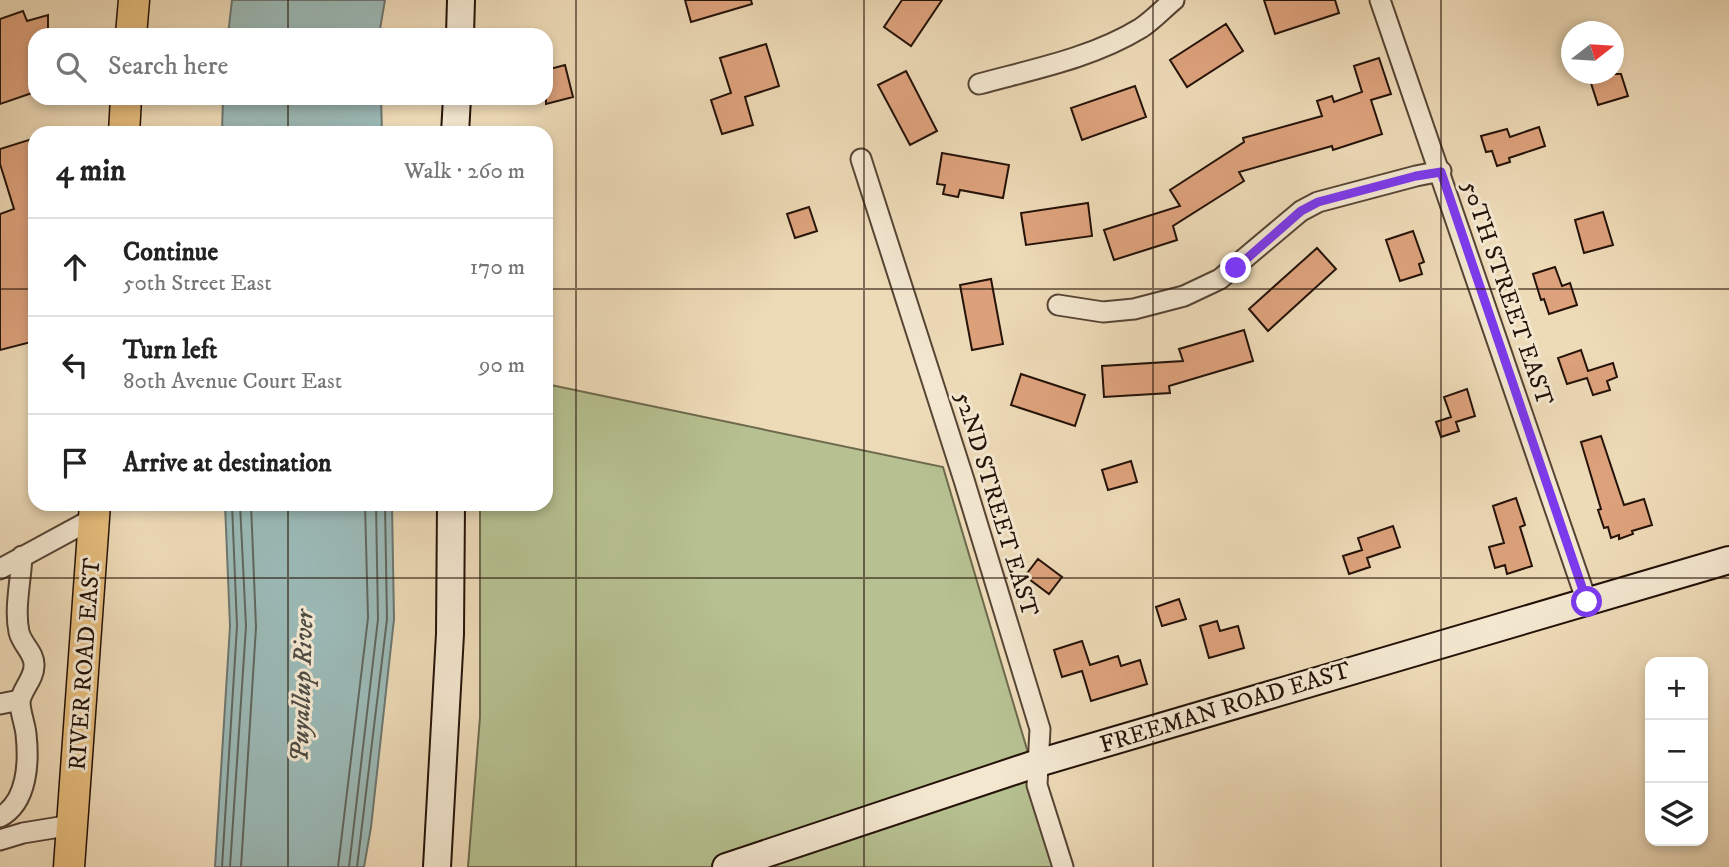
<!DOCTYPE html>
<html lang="en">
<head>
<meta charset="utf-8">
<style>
	:root { --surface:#fff; --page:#f2f2f2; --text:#222; --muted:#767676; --line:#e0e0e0 }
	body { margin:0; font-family:"IM FELL DW Pica",serif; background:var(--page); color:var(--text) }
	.controls { position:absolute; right:21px; bottom:21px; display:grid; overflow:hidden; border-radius:14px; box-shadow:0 4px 10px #0003 }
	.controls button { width:63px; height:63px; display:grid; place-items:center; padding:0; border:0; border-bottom:2px solid var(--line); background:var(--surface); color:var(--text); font:35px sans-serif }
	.compass { position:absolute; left:1561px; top:21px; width:63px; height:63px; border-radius:50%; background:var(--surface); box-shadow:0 4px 10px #0003; rotate:73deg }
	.stop { position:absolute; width:21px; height:21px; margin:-16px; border:5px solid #7c3aed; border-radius:50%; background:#fff }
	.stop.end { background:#7c3aed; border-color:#fff; box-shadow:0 2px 7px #0008 }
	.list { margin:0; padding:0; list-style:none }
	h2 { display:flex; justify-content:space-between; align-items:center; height:91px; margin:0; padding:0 28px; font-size:30px }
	h2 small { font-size:23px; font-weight:400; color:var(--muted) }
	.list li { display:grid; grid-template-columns:46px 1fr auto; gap:21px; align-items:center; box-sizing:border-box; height:98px; padding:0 28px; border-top:2px solid var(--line) }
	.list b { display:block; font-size:26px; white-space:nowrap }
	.list p { margin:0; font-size:23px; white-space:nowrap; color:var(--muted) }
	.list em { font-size:23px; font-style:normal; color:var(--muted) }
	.icon { flex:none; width:38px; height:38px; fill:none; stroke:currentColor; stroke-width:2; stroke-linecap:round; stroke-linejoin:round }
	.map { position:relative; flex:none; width:1729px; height:867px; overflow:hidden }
	.search { position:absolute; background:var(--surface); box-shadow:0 4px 10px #0003; left:28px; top:28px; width:525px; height:77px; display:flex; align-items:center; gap:18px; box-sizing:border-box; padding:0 24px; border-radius:21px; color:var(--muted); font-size:26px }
	.panel { position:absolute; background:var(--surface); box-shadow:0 4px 10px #0003; left:28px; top:126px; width:525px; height:385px; border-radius:21px }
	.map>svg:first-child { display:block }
	.green { fill:#b6c090; stroke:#6d694c; stroke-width:2 }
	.water { fill:#9bb9b6; stroke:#6b7670; stroke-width:2 }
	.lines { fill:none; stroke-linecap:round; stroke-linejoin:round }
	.shore { stroke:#60665f; stroke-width:2 }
	.building { fill:#dda27c; stroke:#241208; stroke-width:2 }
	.street-casing { stroke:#564434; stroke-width:23 }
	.secondary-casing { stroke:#241208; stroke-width:30 }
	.primary-casing { stroke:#241208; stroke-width:33 }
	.street { stroke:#f3e7d0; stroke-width:19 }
	.secondary { stroke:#f3e7d0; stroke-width:26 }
	.primary { stroke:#e6bd7c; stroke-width:30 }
	.route { stroke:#7c3aed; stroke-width:9 }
	.grid { fill:none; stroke:#241208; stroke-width:2; stroke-opacity:0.55 }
	.labels { text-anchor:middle; stroke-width:6; stroke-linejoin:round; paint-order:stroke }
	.street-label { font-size:24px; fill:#241208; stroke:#f3e7d0 }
	.water-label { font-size:26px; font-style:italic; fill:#4e4c45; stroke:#f3e7d0 }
</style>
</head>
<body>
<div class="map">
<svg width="1729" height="867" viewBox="0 0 1729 867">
	<rect width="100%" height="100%" fill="#eddab7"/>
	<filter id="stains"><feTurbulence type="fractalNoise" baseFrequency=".00286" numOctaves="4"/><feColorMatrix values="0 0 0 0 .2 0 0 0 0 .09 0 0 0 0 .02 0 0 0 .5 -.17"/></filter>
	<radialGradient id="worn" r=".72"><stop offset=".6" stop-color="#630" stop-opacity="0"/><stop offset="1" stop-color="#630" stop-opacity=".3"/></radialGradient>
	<path class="green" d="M 546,384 L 943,467 L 1062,867 L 468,867 L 480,717 L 480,504 L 546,504 Z"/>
	<path class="water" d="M 232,0 L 385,0 L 379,35 L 228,35 Z
		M 223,98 L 381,98 L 382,133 L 222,133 Z
		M 225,504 L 392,504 L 394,619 L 371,827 L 364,867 L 215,867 L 230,626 Z"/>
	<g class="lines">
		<path class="shore" d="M 222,867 L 237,626 L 232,504
			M 230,867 L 246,626 L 240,504
			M 241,867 L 256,627 L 251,504
			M 338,867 L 368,618 L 365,504
			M 349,867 L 378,619 L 376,504
			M 357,867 L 387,619 L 385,504"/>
	</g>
	<path class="building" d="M 685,0 L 751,0 L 752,4 L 691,22 Z
		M 902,0 L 942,0 L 911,46 L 884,27 Z
		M 1264,0 L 1335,0 L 1339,13 L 1275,34 Z
		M 23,11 L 27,21 L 48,15 L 48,35 L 35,35 L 35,92 L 0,104 L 0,19 Z
		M 1226,24 L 1243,51 L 1187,87 L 1170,60 Z
		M 766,44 L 779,86 L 745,97 L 753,125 L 722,134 L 711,100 L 731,93 L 720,58 Z
		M 1379,58 L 1391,94 L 1371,100 L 1382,134 L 1333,150 L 1332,146 L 1239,172 L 1244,181 L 1173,226 L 1177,240 L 1114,260 L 1104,230 L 1180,206 L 1170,190 L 1244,142 L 1243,138 L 1322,116 L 1317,101 L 1332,96 L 1334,102 L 1362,92 L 1354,66 Z
		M 565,65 L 573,97 L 546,104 L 546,70 Z
		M 906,71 L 937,131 L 910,145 L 878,85 Z
		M 1601,74 L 1621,74 L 1628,96 L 1598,105 L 1589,77 Z
		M 1135,86 L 1146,117 L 1082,140 L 1071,108 Z
		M 1539,127 L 1545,146 L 1509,158 L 1510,162 L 1497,166 L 1492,151 L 1486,152 L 1481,136 L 1507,129 L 1510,137 Z
		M 35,138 L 35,341 L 0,350 L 0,214 L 14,209 L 0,164 L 0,149 Z
		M 942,153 L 1009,165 L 1003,198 L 960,190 L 958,197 L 943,194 L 945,185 L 937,184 Z
		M 1088,203 L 1092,236 L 1026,245 L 1021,213 Z
		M 809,207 L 817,231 L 795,238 L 787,214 Z
		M 1603,212 L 1613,245 L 1584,253 L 1575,220 Z
		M 1413,231 L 1424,262 L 1419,264 L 1422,274 L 1400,281 L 1386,240 Z
		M 1317,248 L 1336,269 L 1268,331 L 1249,309 Z
		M 1555,267 L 1562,286 L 1570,283 L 1577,305 L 1549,314 L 1544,299 L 1541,300 L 1533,274 Z
		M 991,279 L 1003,344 L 972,350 L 960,285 Z
		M 1244,330 L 1253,361 L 1169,386 L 1170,393 L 1104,397 L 1102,366 L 1183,361 L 1179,349 Z
		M 1581,350 L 1588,371 L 1613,363 L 1617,377 L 1607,381 L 1610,390 L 1593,395 L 1587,378 L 1567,384 L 1558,358 Z
		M 1021,374 L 1085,395 L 1075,426 L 1011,405 Z
		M 1467,389 L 1475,416 L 1456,422 L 1459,431 L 1441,437 L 1436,422 L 1451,417 L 1444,397 Z
		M 1601,436 L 1624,505 L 1644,499 L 1652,525 L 1632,531 L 1633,534 L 1619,539 L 1619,535 L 1611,538 L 1608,527 L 1604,528 L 1598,510 L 1601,509 L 1581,442 Z
		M 1131,461 L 1137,482 L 1108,490 L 1102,470 Z
		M 1516,498 L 1525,525 L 1520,527 L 1532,566 L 1507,574 L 1505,565 L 1495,568 L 1489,547 L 1504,543 L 1493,506 Z
		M 1393,526 L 1400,547 L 1367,558 L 1370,567 L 1349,574 L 1343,556 L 1362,550 L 1358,538 Z
		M 1038,559 L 1062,577 L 1049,594 L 1025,576 Z
		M 1179,599 L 1186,619 L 1162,626 L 1156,607 Z
		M 1217,621 L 1220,631 L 1238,626 L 1244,648 L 1209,658 L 1200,626 Z
		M 1082,641 L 1090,665 L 1118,656 L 1121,666 L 1140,660 L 1147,684 L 1091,701 L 1082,671 L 1062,677 L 1054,650 Z"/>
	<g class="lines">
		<defs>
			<path id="street" d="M 1380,0 L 1587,602
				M 979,84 C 1034,69 1092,58 1141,28 C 1153,20 1163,9 1174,0
				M 861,159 L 964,480 L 1040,729 L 1037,785 L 1063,867
				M 1058,305 L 1103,312 L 1134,309 L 1184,296 L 1220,279 L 1301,211 L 1318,202 L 1416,176 L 1441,171
				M 0,569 L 94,518
				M 0,704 L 20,700
				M 0,817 C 28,802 29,761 26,734 C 25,724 20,712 20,702 C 21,690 34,679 34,666 C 35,653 22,645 19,632 C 14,609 21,580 22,556
				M 0,840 L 23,833 L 72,825"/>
			<path id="secondary" d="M 460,35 L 461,0
				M 455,133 L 457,98
				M 437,867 L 450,634 L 451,504
				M 726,867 L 1038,763 L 1729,560"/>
			<path id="primary" d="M 131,35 L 134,0
				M 124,133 L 126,98
				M 69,867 L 95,504"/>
		</defs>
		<use href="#street" class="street-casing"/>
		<use href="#secondary" class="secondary-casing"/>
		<use href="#primary" class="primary-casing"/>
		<use href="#street" class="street"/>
		<use href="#secondary" class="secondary"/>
		<use href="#primary" class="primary"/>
	</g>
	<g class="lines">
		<path class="route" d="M 1236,268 L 1301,211 L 1318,202 L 1416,176 L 1441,172 L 1587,602"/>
	</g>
	<path class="grid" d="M 288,0 L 288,35M 576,0 L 576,867M 864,0 L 864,867M 1153,0 L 1153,867M 1441,0 L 1441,867M 288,98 L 288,133M 0,289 L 35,289M 546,289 L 1729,289M 288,504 L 288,867M 0,578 L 1729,578"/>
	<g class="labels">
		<g class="street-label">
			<text transform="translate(1508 293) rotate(71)" y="8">50TH STREET EAST</text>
			<text transform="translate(997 504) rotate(73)" y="8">52ND STREET EAST</text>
			<text transform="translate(84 664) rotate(-86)" y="8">RIVER ROAD EAST</text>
			<text transform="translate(1225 707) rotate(-17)" y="8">FREEMAN ROAD EAST</text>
		</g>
		<g class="water-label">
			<text transform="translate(301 686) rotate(-88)" y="9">Puyallup River</text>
		</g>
	</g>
	<rect width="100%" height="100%" filter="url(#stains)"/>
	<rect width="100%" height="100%" fill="url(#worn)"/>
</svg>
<div class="controls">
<button>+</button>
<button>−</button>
<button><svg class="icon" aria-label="layers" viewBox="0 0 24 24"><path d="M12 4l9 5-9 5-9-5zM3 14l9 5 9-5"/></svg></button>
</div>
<svg class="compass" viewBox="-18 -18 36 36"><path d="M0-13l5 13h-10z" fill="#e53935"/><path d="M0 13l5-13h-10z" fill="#767676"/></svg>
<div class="stop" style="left:1587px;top:602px"></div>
<div class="stop end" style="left:1236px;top:268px"></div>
<div class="search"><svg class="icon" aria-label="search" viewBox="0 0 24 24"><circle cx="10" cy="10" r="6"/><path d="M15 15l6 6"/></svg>Search here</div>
<section class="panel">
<h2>4 min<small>Walk · 260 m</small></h2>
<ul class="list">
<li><svg class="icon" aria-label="ahead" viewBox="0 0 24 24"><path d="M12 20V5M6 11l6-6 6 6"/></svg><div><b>Continue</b><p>50th Street East</p></div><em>170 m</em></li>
<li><svg class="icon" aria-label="left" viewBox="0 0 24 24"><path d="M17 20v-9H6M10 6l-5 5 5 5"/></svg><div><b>Turn left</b><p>80th Avenue Court East</p></div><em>90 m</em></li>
<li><svg class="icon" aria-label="arrive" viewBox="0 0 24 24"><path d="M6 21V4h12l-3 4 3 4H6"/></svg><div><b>Arrive at destination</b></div></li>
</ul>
</section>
</div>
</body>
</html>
